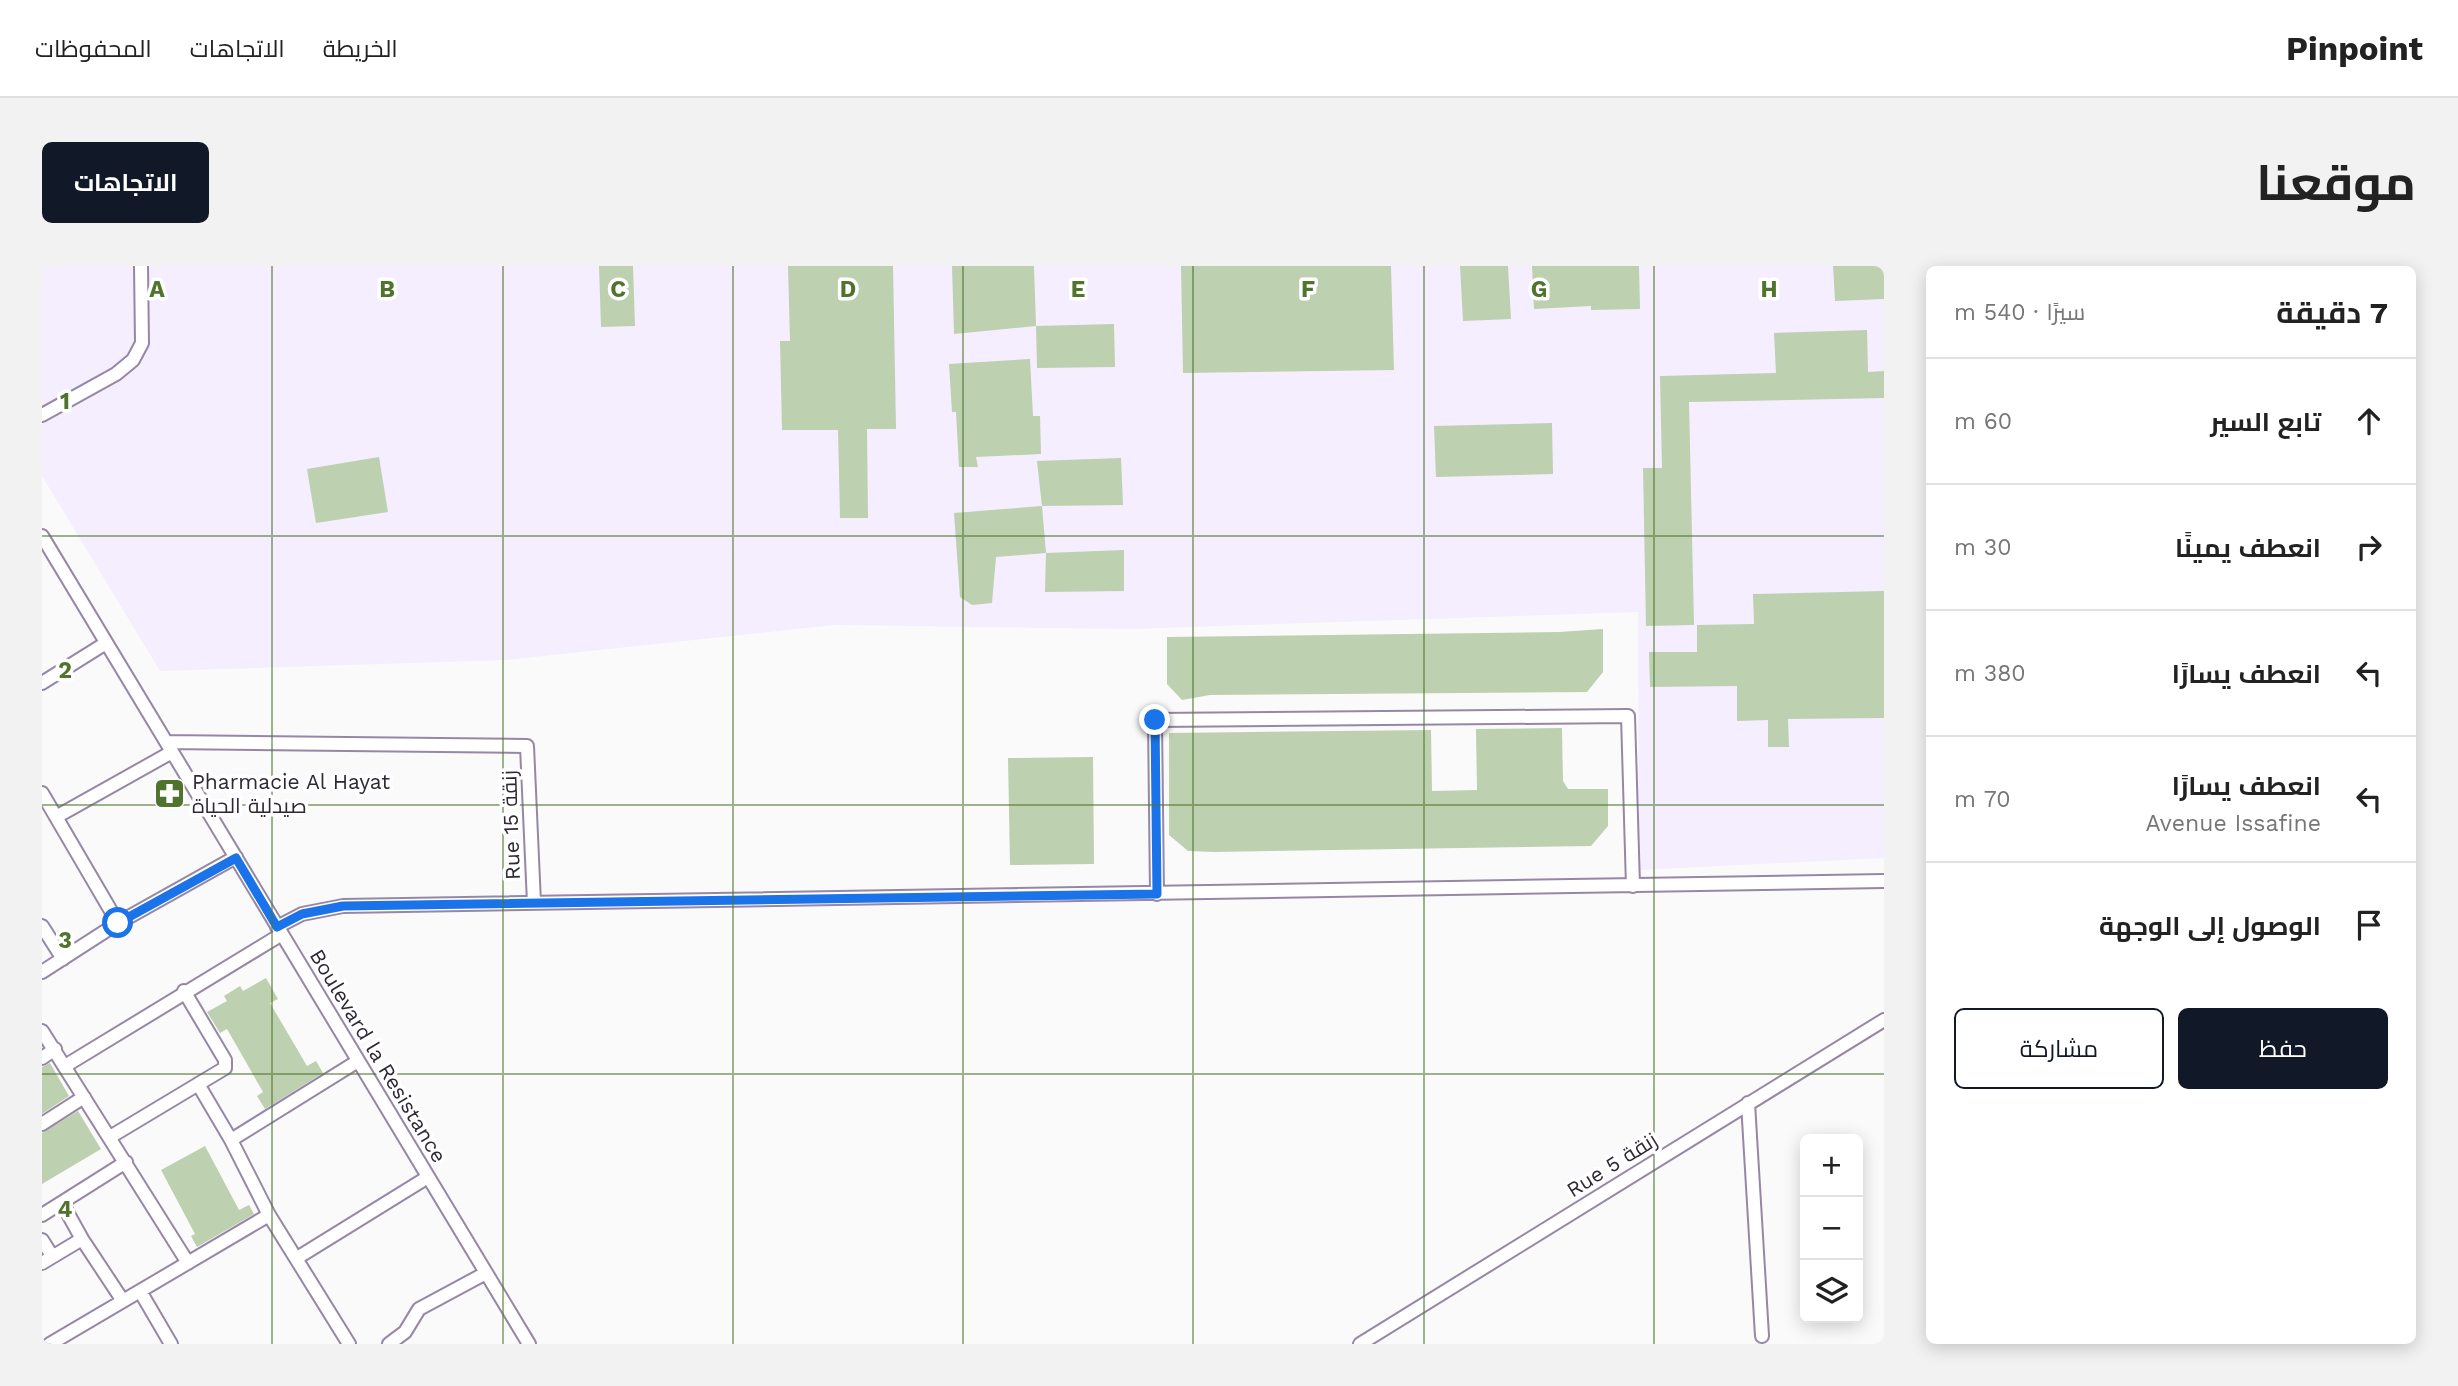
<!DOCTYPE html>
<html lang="ar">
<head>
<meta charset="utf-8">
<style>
	:root { --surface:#fff; --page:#f2f2f2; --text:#222; --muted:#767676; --line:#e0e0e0; --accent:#111827 }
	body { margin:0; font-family:"Work Sans",Cairo,sans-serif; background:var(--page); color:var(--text); direction:rtl }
	.controls { position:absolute; right:21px; bottom:21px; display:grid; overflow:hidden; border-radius:10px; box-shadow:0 4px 18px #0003 }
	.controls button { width:63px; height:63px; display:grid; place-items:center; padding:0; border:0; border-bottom:2px solid var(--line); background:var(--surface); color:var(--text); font:35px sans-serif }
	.stop { position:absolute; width:21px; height:21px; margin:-16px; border:5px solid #1a73e8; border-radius:50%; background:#fff }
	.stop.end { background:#1a73e8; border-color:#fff; box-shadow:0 2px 7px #0008 }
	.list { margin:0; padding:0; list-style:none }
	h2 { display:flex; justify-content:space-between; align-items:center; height:91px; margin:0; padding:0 28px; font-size:30px }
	h2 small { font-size:23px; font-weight:400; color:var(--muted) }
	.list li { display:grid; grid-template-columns:46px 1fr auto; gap:21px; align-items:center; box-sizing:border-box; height:126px; padding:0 28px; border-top:2px solid var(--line) }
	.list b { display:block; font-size:26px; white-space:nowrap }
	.list p { margin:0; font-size:23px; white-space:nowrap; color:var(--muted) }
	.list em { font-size:23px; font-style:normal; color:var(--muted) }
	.actions { display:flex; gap:14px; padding:21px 28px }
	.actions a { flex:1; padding:16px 0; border:2px solid var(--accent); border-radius:10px; text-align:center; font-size:24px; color:var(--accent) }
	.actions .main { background:var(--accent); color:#fff }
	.icon { flex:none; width:38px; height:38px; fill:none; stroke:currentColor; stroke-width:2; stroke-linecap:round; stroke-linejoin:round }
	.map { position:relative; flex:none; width:1842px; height:1078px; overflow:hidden; direction:ltr; border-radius:10px }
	header { display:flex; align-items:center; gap:42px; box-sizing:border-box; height:98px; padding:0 35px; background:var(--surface); border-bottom:2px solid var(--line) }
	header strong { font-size:33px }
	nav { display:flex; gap:38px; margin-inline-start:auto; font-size:24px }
	.intro { display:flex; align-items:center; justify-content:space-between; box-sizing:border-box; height:168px; padding:0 42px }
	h1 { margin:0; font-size:49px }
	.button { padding:18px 32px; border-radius:10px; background:var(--accent); color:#fff; font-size:24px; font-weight:700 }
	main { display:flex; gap:42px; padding:0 42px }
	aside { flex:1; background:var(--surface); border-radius:10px; box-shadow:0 4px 18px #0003 }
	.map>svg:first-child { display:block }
	.built { fill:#f5eefe }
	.building { fill:#bdd0af }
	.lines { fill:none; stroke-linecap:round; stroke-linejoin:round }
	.minor-casing { stroke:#9687a7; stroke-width:16 }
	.minor { stroke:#fff; stroke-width:12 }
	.route { stroke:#1a73e8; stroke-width:9 }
	.grid { fill:none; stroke:#50742d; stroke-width:2; stroke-opacity:0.55 }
	.labels { text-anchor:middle; stroke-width:7; stroke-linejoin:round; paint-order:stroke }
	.poi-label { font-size:21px; fill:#2e2835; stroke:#fff; text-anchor:start }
	.street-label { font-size:21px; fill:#2e2835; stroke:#fff }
	.grid-label { font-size:23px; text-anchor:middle; font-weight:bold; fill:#50742d; stroke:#fff; stroke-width:7; stroke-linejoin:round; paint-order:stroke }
</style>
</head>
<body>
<header>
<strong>Pinpoint</strong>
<nav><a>الخريطة</a><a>الاتجاهات</a><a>المحفوظات</a></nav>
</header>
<div class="intro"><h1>موقعنا</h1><a class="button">الاتجاهات</a></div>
<main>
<aside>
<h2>7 دقيقة<small>سيرًا · 540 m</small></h2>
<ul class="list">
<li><svg class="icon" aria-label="ahead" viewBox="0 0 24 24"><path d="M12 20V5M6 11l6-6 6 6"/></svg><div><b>تابع السير</b></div><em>60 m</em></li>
<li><svg class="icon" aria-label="right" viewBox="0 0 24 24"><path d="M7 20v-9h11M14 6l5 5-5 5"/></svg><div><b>انعطف يمينًا</b></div><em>30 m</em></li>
<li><svg class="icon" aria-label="left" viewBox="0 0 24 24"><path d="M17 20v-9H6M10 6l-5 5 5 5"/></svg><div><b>انعطف يسارًا</b></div><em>380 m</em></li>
<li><svg class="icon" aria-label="left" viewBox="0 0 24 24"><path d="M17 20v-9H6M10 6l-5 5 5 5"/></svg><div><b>انعطف يسارًا</b><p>Avenue Issafine</p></div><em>70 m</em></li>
<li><svg class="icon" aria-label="arrive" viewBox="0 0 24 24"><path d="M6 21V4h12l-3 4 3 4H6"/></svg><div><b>الوصول إلى الوجهة</b></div></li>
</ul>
<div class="actions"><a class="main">حفظ</a><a>مشاركة</a></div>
</aside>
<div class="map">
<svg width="1842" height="1078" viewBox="0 0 1842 1078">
	<rect width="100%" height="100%" fill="#fafafa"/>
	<path class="built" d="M 0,0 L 1842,0 L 1842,592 L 1597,604 L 1596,346 L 1089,363 L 792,359 L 464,394 L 118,405 L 0,210 Z"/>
	<path class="building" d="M 557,0 L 591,0 L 593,60 L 559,61 Z
		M 746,0 L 851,0 L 854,163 L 825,163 L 826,252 L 798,252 L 796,164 L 740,164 L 738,75 L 748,75 Z
		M 910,0 L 992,0 L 994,60 L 912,68 Z
		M 1139,0 L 1349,0 L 1352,104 L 1141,107 Z
		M 1418,0 L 1466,0 L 1469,53 L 1421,55 Z
		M 1490,0 L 1597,0 L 1598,43 L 1549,44 L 1549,40 L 1492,43 Z
		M 1791,0 L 1842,0 L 1842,33 L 1793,35 Z
		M 1072,58 L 1073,101 L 995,102 L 994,60 Z
		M 1825,64 L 1826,106 L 1842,105 L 1842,132 L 1647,136 L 1652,359 L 1604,360 L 1601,202 L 1620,202 L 1618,110 L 1734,107 L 1732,67 Z
		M 988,93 L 991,150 L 998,150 L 999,188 L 934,191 L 936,201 L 917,201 L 914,146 L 910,146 L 907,98 Z
		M 1510,157 L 1511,208 L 1394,211 L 1392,160 Z
		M 337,191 L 346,246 L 274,257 L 265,203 Z
		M 1079,192 L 1081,239 L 1000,240 L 995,195 Z
		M 1000,240 L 1004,287 L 954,291 L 950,337 L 930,339 L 918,331 L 912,247 Z
		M 1082,284 L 1082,325 L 1003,326 L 1004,287 Z
		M 1842,325 L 1842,452 L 1746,453 L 1747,481 L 1726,481 L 1726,454 L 1695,455 L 1695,420 L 1608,421 L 1607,386 L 1655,386 L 1655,359 L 1712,358 L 1711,328 Z
		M 1561,363 L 1561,406 L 1545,426 L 1168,429 L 1140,434 L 1125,418 L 1125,371 L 1517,366 Z
		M 1520,462 L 1521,515 L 1526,523 L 1566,523 L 1566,560 L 1549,580 L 1172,586 L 1146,585 L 1127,569 L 1127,467 L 1389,464 L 1390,525 L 1435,524 L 1434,463 Z
		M 1051,491 L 1052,598 L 968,599 L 966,492 Z
		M 224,712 L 236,733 L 228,737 L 265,800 L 274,795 L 281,807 L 223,843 L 215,830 L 221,826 L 185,763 L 178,767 L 165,746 L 185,735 L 182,730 L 198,720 L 201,725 Z
		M 8,797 L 27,830 L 0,848 L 0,801 Z
		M 36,845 L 59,883 L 0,918 L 0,867 Z
		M 163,880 L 197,944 L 207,939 L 212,948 L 155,981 L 149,970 L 153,968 L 119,904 Z"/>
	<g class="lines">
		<defs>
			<path id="minor" d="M 0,149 L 74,108 L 91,94 L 100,77 L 99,0
				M 0,270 L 487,1078
				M 0,417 L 64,377
				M 124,476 L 485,480 L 492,637
				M 0,527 L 76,657
				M 14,551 L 130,486
				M 1115,628 L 1113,454 L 1586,450 L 1591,620
				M 0,660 L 21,693
				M 235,661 L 260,648 L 301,640 L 1842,615
				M 0,706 L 76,657 L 194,591
				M 0,765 L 146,997
				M 0,792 L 13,783
				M 23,800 L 240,668
				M 156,818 L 189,874 L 227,949 L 307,1078
				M 1706,837 L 1720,1070
				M 0,858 L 42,831
				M 68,871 L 183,802 L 183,794 L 142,725
				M 189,874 L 316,795
				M 20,937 L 40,973 L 81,1035
				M 0,949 L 84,896
				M 0,974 L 10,990
				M 255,992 L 386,911
				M 0,997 L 40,973
				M 98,1025 L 129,1078
				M 8,1078 L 227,949
				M 347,1078 L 363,1066 L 377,1043 L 444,1007
				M 1318,1078 L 1842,754"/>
		</defs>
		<use href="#minor" class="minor-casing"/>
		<use href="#minor" class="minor"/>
	</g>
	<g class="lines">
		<path class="route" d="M 76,657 L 194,592 L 235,661 L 260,648 L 301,640 L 1115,628 L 1113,454"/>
	</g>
	<path class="grid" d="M 230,0 L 230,1078M 461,0 L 461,1078M 691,0 L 691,1078M 921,0 L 921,1078M 1151,0 L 1151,1078M 1382,0 L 1382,1078M 1612,0 L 1612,1078M 0,270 L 1842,270M 0,539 L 1842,539M 0,808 L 1842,808"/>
	<defs>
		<symbol id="pharmacy-square" viewBox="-11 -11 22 22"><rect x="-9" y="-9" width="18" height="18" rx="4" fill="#50742d" stroke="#fff"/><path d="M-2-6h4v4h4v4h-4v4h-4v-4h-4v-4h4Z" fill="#fff"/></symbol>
	</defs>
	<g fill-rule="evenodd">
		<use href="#pharmacy-square" x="110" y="510" width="35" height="35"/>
	</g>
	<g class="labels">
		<g class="poi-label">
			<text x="150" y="523">Pharmacie Al Hayat<tspan x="150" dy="24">صيدلية الحياة</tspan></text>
		</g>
		<g class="street-label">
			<text transform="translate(469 559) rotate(-92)" y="7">Rue 15 زنقة</text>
			<text transform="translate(336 790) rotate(59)" y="7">Boulevard la Resistance</text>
			<text transform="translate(1570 899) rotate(-32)" y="7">Rue 5 زنقة</text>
		</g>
	</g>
	<g class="grid-label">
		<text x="115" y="31">A</text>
		<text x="345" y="31">B</text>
		<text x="576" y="31">C</text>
		<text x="806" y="31">D</text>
		<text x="1036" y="31">E</text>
		<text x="1266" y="31">F</text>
		<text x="1497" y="31">G</text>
		<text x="1727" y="31">H</text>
		<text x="23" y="143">1</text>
		<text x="23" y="412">2</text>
		<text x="23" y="682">3</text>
		<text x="23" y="951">4</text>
	</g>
</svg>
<div class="controls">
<button>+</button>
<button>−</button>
<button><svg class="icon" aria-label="layers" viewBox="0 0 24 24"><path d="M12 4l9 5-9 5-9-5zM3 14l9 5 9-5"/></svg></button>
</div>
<div class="stop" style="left:76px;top:657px"></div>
<div class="stop end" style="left:1113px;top:454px"></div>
</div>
</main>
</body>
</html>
